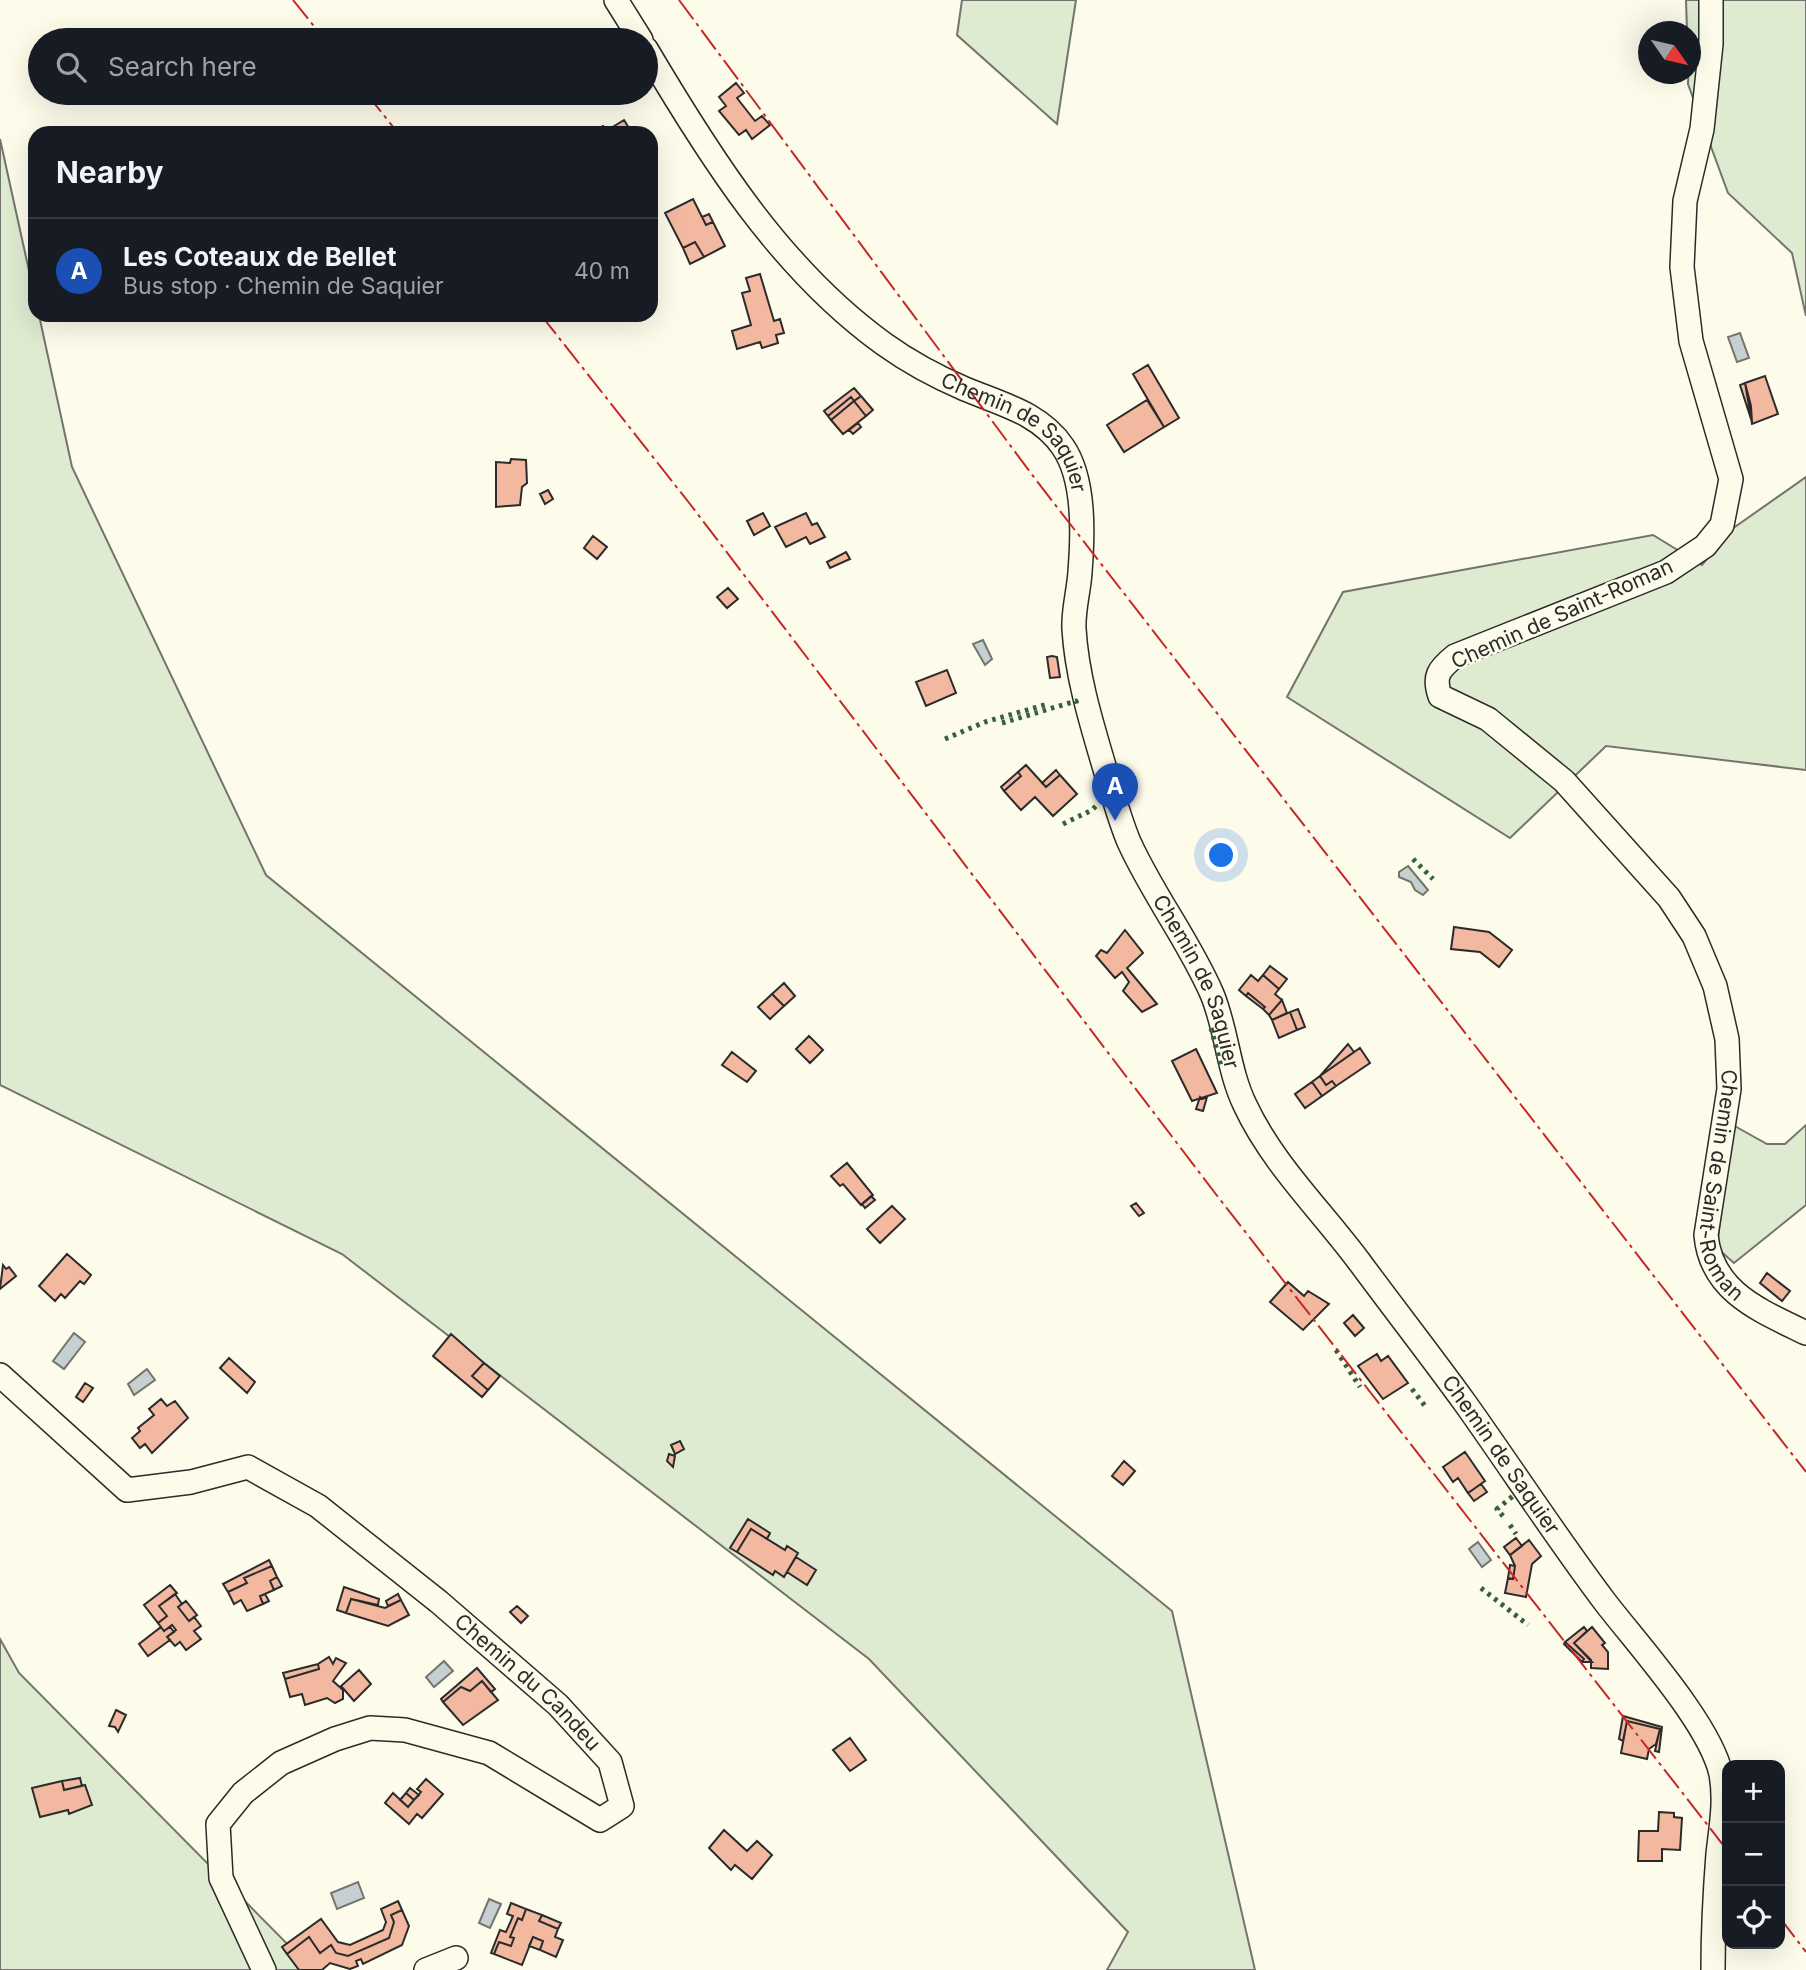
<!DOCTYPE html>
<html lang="en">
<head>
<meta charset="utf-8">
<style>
	:root { --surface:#171b24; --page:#242831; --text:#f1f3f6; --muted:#9ea1a6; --line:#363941; --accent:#c62828 }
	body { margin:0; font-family:Inter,sans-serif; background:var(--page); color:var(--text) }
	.controls { position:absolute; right:21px; bottom:21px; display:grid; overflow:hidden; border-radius:14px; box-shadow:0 7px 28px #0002 }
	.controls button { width:63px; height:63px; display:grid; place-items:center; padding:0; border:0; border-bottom:2px solid var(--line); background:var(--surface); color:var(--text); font:35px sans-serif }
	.compass { position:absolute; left:1638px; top:21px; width:63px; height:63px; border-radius:50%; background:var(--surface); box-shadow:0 7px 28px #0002; rotate:124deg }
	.you { position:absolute; left:1222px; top:856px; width:24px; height:24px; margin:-18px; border:5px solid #fff; border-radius:50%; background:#1a73e8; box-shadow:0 0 0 10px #1a73e833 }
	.badge { display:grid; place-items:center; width:46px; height:46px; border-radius:50%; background:var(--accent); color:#fff; font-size:23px; font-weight:700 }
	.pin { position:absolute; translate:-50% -58px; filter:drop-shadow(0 2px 4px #0008) }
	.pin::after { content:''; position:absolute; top:37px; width:24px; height:21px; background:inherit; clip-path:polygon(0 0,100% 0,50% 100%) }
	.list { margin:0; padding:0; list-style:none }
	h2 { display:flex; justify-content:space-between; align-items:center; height:91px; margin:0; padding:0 28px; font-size:30px }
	h2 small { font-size:23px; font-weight:400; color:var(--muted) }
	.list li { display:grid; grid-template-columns:46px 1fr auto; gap:21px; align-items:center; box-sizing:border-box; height:105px; padding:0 28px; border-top:2px solid var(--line) }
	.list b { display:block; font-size:26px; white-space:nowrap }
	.list p { margin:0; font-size:23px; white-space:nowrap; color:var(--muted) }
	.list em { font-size:23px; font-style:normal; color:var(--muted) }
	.icon { flex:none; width:38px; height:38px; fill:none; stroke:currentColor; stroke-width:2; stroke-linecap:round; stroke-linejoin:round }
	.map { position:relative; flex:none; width:1806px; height:1970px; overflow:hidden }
	.search { position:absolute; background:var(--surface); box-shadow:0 7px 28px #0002; left:28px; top:28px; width:630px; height:77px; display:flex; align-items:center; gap:18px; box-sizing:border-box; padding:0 24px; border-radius:38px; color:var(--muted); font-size:26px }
	.panel { position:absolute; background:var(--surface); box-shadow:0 7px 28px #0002; left:28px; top:126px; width:630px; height:196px; border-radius:21px }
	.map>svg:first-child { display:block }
	.green { fill:#deebd1; stroke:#74746e; stroke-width:2 }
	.water { fill:#c7d0d0; stroke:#74746e; stroke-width:2 }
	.building { fill:#f2b8a0; stroke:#2b2b2b; stroke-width:2 }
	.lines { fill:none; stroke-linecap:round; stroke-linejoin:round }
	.minor-casing { stroke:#2b2b2b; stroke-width:26 }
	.minor { stroke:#fdfbea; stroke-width:23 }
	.hedge { stroke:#34623c; stroke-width:5; stroke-dasharray:3.5 5; stroke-linecap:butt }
	.power { stroke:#c62828; stroke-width:2; stroke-dasharray:24 5 3.5 5; stroke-linecap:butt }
	.labels { text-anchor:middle; stroke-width:5; stroke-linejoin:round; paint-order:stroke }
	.street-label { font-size:21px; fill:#2b2b2b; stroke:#fdfbea }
</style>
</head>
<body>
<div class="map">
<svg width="1806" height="1970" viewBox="0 0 1806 1970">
	<rect width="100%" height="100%" fill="#fdfbea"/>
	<path class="green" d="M 962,0 L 1076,0 L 1057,124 L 957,35 Z
		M 1686,0 L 1806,0 L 1806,316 L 1792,253 L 1728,193 L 1688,84 L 1690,32 L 1687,31 Z
		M 0,139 L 35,298 L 35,315 L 39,315 L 72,467 L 266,875 L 1172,1611 L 1255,1970 L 1107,1970 L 1128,1932 L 869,1659 L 342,1254 L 0,1085 Z
		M 1806,477 L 1806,770 L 1606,746 L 1510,838 L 1287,697 L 1343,592 L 1653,535 L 1702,565 L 1732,529 Z
		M 1731,1124 L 1767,1144 L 1785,1144 L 1806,1125 L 1806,1205 L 1734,1263 L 1717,1248 Z
		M 0,1639 L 19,1673 L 313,1970 L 0,1970 Z"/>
	<path class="water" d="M 1740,333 L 1749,358 L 1737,362 L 1728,337 Z
		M 983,640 L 992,659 L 985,665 L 973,644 Z
		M 1408,866 L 1428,890 L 1423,895 L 1415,890 L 1411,882 L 1399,877 L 1399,872 Z
		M 74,1333 L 85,1342 L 64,1369 L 53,1361 Z
		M 147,1369 L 155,1380 L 134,1395 L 128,1384 Z
		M 1478,1542 L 1491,1560 L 1482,1567 L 1469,1549 Z
		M 444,1661 L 453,1671 L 434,1687 L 426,1677 Z
		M 358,1882 L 364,1898 L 337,1909 L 331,1893 Z
		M 489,1899 L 501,1904 L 490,1928 L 479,1923 Z"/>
	<path class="building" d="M 736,83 L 744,93 L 737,98 L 755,121 L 762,116 L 770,125 L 752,139 L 746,130 L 739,135 L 719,111 L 726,106 L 719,97 Z
		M 624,120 L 632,133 L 597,133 L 595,130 L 603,126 L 606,131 Z
		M 693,199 L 706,225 L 713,222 L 725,246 L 704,257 L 695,242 L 683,248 L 665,213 Z
		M 709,214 L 713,222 L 706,225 L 702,217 Z
		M 695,242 L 704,257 L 690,264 L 683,248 Z
		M 760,274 L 774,321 L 780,319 L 784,333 L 776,335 L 778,343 L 762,348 L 760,342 L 737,349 L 732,331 L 751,325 L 742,293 L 750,291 L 746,278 Z
		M 1148,365 L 1179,418 L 1164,427 L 1133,374 Z
		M 1765,376 L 1778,414 L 1752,424 L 1745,383 Z
		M 1745,383 L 1751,406 L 1752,422 L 1740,385 Z
		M 854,388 L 861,396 L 854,401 L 851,397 L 828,416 L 824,411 Z
		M 861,396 L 873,410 L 866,416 L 854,401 Z
		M 851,397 L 854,401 L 831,420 L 828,416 Z
		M 1147,400 L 1164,427 L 1124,452 L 1107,425 Z
		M 854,401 L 866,416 L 843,434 L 831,420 Z
		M 858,423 L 861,427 L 853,434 L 849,430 Z
		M 511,459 L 526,460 L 527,483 L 522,487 L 520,505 L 496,507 L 496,462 L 510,463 Z
		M 548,490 L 553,499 L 545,504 L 540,494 Z
		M 763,513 L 770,526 L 754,535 L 747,521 Z
		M 806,513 L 812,525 L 817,523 L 825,537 L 810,544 L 806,537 L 786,547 L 775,527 Z
		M 593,536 L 607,547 L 597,559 L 584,548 Z
		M 846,552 L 850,559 L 830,568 L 827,562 Z
		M 728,588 L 738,599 L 727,608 L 717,597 Z
		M 1052,656 L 1057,657 L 1060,677 L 1050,678 L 1047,657 Z
		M 947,670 L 956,693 L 926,706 L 916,682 Z
		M 1026,765 L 1046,787 L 1060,775 L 1077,794 L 1053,816 L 1035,797 L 1021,810 L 1004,791 L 1021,776 L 1018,772 Z
		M 1056,770 L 1060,775 L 1046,787 L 1042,783 Z
		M 1018,772 L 1021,776 L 1004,791 L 1001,787 Z
		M 1454,927 L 1489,932 L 1512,950 L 1499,967 L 1480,952 L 1451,949 Z
		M 1125,930 L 1143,953 L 1127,968 L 1157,1004 L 1142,1012 L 1123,991 L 1129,982 L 1122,972 L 1115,978 L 1096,956 L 1101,950 L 1107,953 Z
		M 1270,966 L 1287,979 L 1279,989 L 1263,975 Z
		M 1251,975 L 1258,981 L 1263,975 L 1279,989 L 1275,994 L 1282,1000 L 1269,1015 L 1263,1009 L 1265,1007 L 1248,993 L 1246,996 L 1239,990 Z
		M 784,983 L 795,996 L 784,1006 L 772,994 Z
		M 1248,993 L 1265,1007 L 1263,1009 L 1246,996 Z
		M 772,994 L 784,1006 L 770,1019 L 758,1007 Z
		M 1282,1000 L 1287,1013 L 1272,1020 L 1269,1015 Z
		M 1298,1009 L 1305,1027 L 1297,1030 L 1290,1012 Z
		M 1290,1012 L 1297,1030 L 1279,1038 L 1272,1020 Z
		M 809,1036 L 823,1050 L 810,1063 L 796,1049 Z
		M 1348,1044 L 1354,1052 L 1320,1076 Z
		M 1360,1048 L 1370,1063 L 1336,1086 L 1332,1081 L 1326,1085 L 1320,1076 Z
		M 1196,1049 L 1217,1093 L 1192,1101 L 1172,1061 Z
		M 732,1052 L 756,1071 L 747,1082 L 722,1065 Z
		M 1320,1076 L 1326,1085 L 1332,1081 L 1336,1086 L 1322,1096 L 1312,1082 Z
		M 1312,1082 L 1322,1096 L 1305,1108 L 1295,1094 Z
		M 1200,1097 L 1202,1099 L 1207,1097 L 1203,1111 L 1196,1109 Z
		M 847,1163 L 873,1195 L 861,1205 L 843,1184 L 840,1186 L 831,1176 Z
		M 871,1196 L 875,1200 L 865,1208 L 862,1204 Z
		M 1136,1203 L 1144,1213 L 1139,1216 L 1131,1206 Z
		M 892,1206 L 905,1219 L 880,1243 L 867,1229 Z
		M 67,1254 L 91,1275 L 84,1284 L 80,1281 L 65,1298 L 61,1294 L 55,1301 L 39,1286 Z
		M 3,1265 L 6,1269 L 9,1267 L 16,1276 L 0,1289 Z
		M 1767,1273 L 1790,1291 L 1782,1301 L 1760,1283 Z
		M 1288,1282 L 1304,1296 L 1308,1291 L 1329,1304 L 1303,1330 L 1270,1302 Z
		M 1353,1315 L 1364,1328 L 1355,1336 L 1344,1323 Z
		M 451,1334 L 484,1363 L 472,1376 L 488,1390 L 482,1397 L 433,1356 Z
		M 1377,1354 L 1381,1361 L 1388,1356 L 1408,1383 L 1383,1399 L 1358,1366 Z
		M 229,1358 L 255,1382 L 247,1393 L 220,1368 Z
		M 484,1363 L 500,1376 L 488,1390 L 472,1376 Z
		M 85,1383 L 93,1388 L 83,1402 L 76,1397 Z
		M 161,1399 L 167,1406 L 175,1401 L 188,1418 L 152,1453 L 145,1444 L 140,1448 L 132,1438 L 140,1431 L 138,1428 L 154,1415 L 149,1409 Z
		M 680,1441 L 684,1449 L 675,1454 L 671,1445 Z
		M 1465,1452 L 1485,1481 L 1468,1493 L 1458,1478 L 1453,1482 L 1443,1467 Z
		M 669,1454 L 675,1456 L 673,1467 L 667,1461 Z
		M 1124,1461 L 1135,1471 L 1123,1485 L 1112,1476 Z
		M 1481,1484 L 1487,1492 L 1474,1501 L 1468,1493 Z
		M 748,1519 L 770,1533 L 767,1539 L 751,1529 L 737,1552 L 730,1548 Z
		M 751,1529 L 785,1550 L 787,1546 L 798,1553 L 784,1577 L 775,1571 L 773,1575 L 737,1552 Z
		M 1516,1538 L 1522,1546 L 1510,1555 L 1504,1547 Z
		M 1529,1540 L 1541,1556 L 1532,1564 L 1526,1597 L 1505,1593 L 1508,1578 L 1513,1579 L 1515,1566 L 1510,1555 Z
		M 796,1557 L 816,1570 L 807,1585 L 787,1572 Z
		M 269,1560 L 272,1566 L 244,1578 L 247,1583 L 228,1592 L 223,1584 Z
		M 1510,1565 L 1515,1566 L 1513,1579 L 1508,1578 Z
		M 272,1566 L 277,1577 L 270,1581 L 274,1590 L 260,1596 L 263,1604 L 247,1611 L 241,1600 L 234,1604 L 228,1592 L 247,1583 L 244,1578 Z
		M 277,1577 L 282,1586 L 274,1590 L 270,1581 Z
		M 170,1585 L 177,1593 L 159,1606 L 167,1616 L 158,1623 L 144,1605 Z
		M 344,1587 L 379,1599 L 378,1605 L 351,1599 L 346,1613 L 337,1610 Z
		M 175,1594 L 182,1604 L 178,1607 L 189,1621 L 194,1617 L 201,1626 L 194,1631 L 201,1639 L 186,1650 L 180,1642 L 175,1646 L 167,1637 L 176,1630 L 172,1625 L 164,1631 L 158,1623 L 167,1616 L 159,1606 Z
		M 265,1594 L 269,1601 L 263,1604 L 260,1596 Z
		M 398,1594 L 401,1600 L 388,1606 L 386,1601 Z
		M 351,1599 L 385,1608 L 401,1600 L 409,1615 L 388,1626 L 346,1613 Z
		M 186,1601 L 197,1615 L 189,1621 L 178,1607 Z
		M 517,1606 L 528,1616 L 521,1623 L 510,1612 Z
		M 161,1627 L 164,1631 L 170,1627 L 174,1632 L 167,1637 L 170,1640 L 148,1656 L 139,1644 Z
		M 1584,1627 L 1587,1631 L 1574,1643 L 1592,1662 L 1582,1662 L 1584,1659 L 1565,1642 Z
		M 1592,1627 L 1605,1643 L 1602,1645 L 1608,1652 L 1608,1669 L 1591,1668 L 1591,1660 L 1574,1643 Z
		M 1565,1642 L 1584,1659 L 1582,1662 L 1564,1644 Z
		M 329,1657 L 333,1664 L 336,1658 L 346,1663 L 333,1681 L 343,1690 L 343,1699 L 335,1703 L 327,1698 L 305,1705 L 302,1694 L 290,1697 L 285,1679 L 319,1669 L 318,1664 Z
		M 318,1664 L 319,1669 L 285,1679 L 283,1673 Z
		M 477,1668 L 495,1689 L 491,1692 L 482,1681 L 470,1691 L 461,1687 L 443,1702 L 441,1699 Z
		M 359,1670 L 371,1684 L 354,1701 L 341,1686 Z
		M 482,1681 L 498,1700 L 463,1725 L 443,1702 L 461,1687 L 470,1691 Z
		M 116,1710 L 126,1715 L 118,1732 L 115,1727 L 109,1726 Z
		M 1623,1716 L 1662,1727 L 1659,1752 L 1655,1751 L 1660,1729 L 1627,1721 L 1623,1741 L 1619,1739 Z
		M 1627,1721 L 1660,1729 L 1656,1744 L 1649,1749 L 1647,1759 L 1621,1753 Z
		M 850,1738 L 866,1760 L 850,1771 L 833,1750 Z
		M 80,1778 L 82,1786 L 64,1790 L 62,1781 Z
		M 426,1779 L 443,1794 L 422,1818 L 417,1814 L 409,1824 L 385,1803 L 393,1793 L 408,1807 L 421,1792 L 417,1789 Z
		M 62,1781 L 64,1790 L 85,1785 L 92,1805 L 69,1814 L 68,1810 L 40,1817 L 32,1788 Z
		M 410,1788 L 419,1795 L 414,1800 L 406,1793 Z
		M 406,1793 L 414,1800 L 408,1807 L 400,1800 Z
		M 1659,1812 L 1674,1813 L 1674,1817 L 1682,1818 L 1680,1850 L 1662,1849 L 1662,1861 L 1638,1861 L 1639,1831 L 1658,1831 Z
		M 724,1830 L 747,1851 L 757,1841 L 772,1855 L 752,1879 L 735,1865 L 731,1870 L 709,1848 Z
		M 398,1901 L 402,1910 L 391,1915 L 394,1922 L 389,1938 L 348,1956 L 336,1953 L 331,1945 L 320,1953 L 309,1937 L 287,1954 L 282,1947 L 321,1919 L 338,1942 L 350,1945 L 383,1930 L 386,1922 L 381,1909 Z
		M 511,1903 L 526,1909 L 522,1920 L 518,1918 L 510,1937 L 514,1938 L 511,1946 L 499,1942 L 494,1954 L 491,1953 L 500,1930 L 506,1932 L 513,1916 L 507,1914 Z
		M 526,1909 L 542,1915 L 539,1921 L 558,1929 L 555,1937 L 563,1940 L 556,1957 L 540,1950 L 543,1941 L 533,1937 L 522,1965 L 494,1954 L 499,1942 L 511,1946 L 514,1938 L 510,1937 L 518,1918 L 522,1920 Z
		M 402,1910 L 409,1926 L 402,1945 L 363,1964 L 361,1959 L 356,1961 L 358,1966 L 350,1969 L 330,1963 L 322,1970 L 299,1970 L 287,1954 L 309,1937 L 320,1953 L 331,1945 L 336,1953 L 348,1956 L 389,1938 L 394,1922 L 391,1915 Z
		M 542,1915 L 561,1923 L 558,1929 L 539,1921 Z
		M 533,1937 L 543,1941 L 540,1950 L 529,1946 Z"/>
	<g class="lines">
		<defs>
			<g id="minor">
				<path d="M 616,0 L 641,40"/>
				<path id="s1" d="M 1711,0 L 1711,44 L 1702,129 L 1685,201 L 1682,267 L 1691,341 L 1731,479 L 1722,525 L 1705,546 L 1666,572 L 1455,656 C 1439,669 1433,676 1440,696 L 1488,719 L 1564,781 L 1669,898 L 1694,936 L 1715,986 L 1727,1039 L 1729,1089 L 1706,1235 C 1711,1292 1761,1311 1806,1333"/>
				<path id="s2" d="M 646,49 C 710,157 780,269 884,344 C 909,362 937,377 965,389 C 1001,404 1040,413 1063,447 C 1085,479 1083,534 1080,572 C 1079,590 1073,610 1074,629 C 1077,679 1093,728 1107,776 C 1114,797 1120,821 1129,842 C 1153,895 1189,941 1212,994 C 1227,1030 1228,1070 1245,1105 C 1273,1165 1322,1211 1361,1264 C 1395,1310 1431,1356 1465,1403 C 1512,1469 1556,1537 1605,1602 C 1638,1645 1710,1724 1721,1774 C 1726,1801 1721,1827 1718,1854 C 1715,1892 1713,1932 1713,1970"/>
				<path id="s3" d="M 0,1375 L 127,1490 L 191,1482 L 248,1467 L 318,1506 L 439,1602 L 558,1705 L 610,1762 L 622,1806 L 600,1820 L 489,1753 L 405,1730 L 370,1728 L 335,1739 L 281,1763 L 243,1793 L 218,1824 L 221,1878 L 264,1970"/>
				<path d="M 426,1970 L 456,1958"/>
			</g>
		</defs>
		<use href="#minor" class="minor-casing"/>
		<use href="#minor" class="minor"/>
		<path class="hedge" d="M 1002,723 L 1076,701 L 1077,705
			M 945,739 L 985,722 L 1048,704
			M 1063,824 L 1092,810 L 1101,801 L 1101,792
			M 1413,859 L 1433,879
			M 1211,1028 L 1221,1066
			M 1336,1350 L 1360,1387
			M 1412,1389 L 1425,1406
			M 1503,1516 L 1497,1509 L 1513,1496
			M 1510,1525 L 1516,1534
			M 1481,1588 L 1528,1625"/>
		<path class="power" d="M 293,0 L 325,40
			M 679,0 L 1036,480 L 1806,1472
			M 366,93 L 398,133
			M 541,315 L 690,504 L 1215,1193 L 1727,1850
			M 1780,1918 L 1806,1952"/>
	</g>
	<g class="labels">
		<g class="street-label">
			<text dy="7" stroke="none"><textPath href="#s2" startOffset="544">Chemin de Saquier</textPath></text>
			<text transform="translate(1562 614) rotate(-24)" y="7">Chemin de Saint-Roman</text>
			<text dy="7" stroke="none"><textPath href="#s2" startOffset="1153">Chemin de Saquier</textPath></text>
			<text dy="7" stroke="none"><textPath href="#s1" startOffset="1496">Chemin de Saint-Roman</textPath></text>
			<text dy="7" stroke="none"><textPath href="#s2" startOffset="1720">Chemin de Saquier</textPath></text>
			<text dy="7" stroke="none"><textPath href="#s3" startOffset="649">Chemin du Candeu</textPath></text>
		</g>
	</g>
</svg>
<div class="controls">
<button>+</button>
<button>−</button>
<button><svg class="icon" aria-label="locate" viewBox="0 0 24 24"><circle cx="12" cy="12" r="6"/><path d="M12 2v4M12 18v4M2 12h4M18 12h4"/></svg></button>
</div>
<svg class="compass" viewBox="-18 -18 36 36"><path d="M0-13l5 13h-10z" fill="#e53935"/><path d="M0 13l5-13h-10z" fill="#9ea1a6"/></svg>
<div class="you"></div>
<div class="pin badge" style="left:1115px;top:821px;background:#1a4fb4">A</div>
<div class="search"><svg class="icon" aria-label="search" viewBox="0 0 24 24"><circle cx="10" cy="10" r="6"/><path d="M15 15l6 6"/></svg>Search here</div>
<section class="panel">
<h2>Nearby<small></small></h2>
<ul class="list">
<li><span class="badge" style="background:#1a4fb4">A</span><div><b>Les Coteaux de Bellet</b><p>Bus stop · Chemin de Saquier</p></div><em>40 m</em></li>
</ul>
</section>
</div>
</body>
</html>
